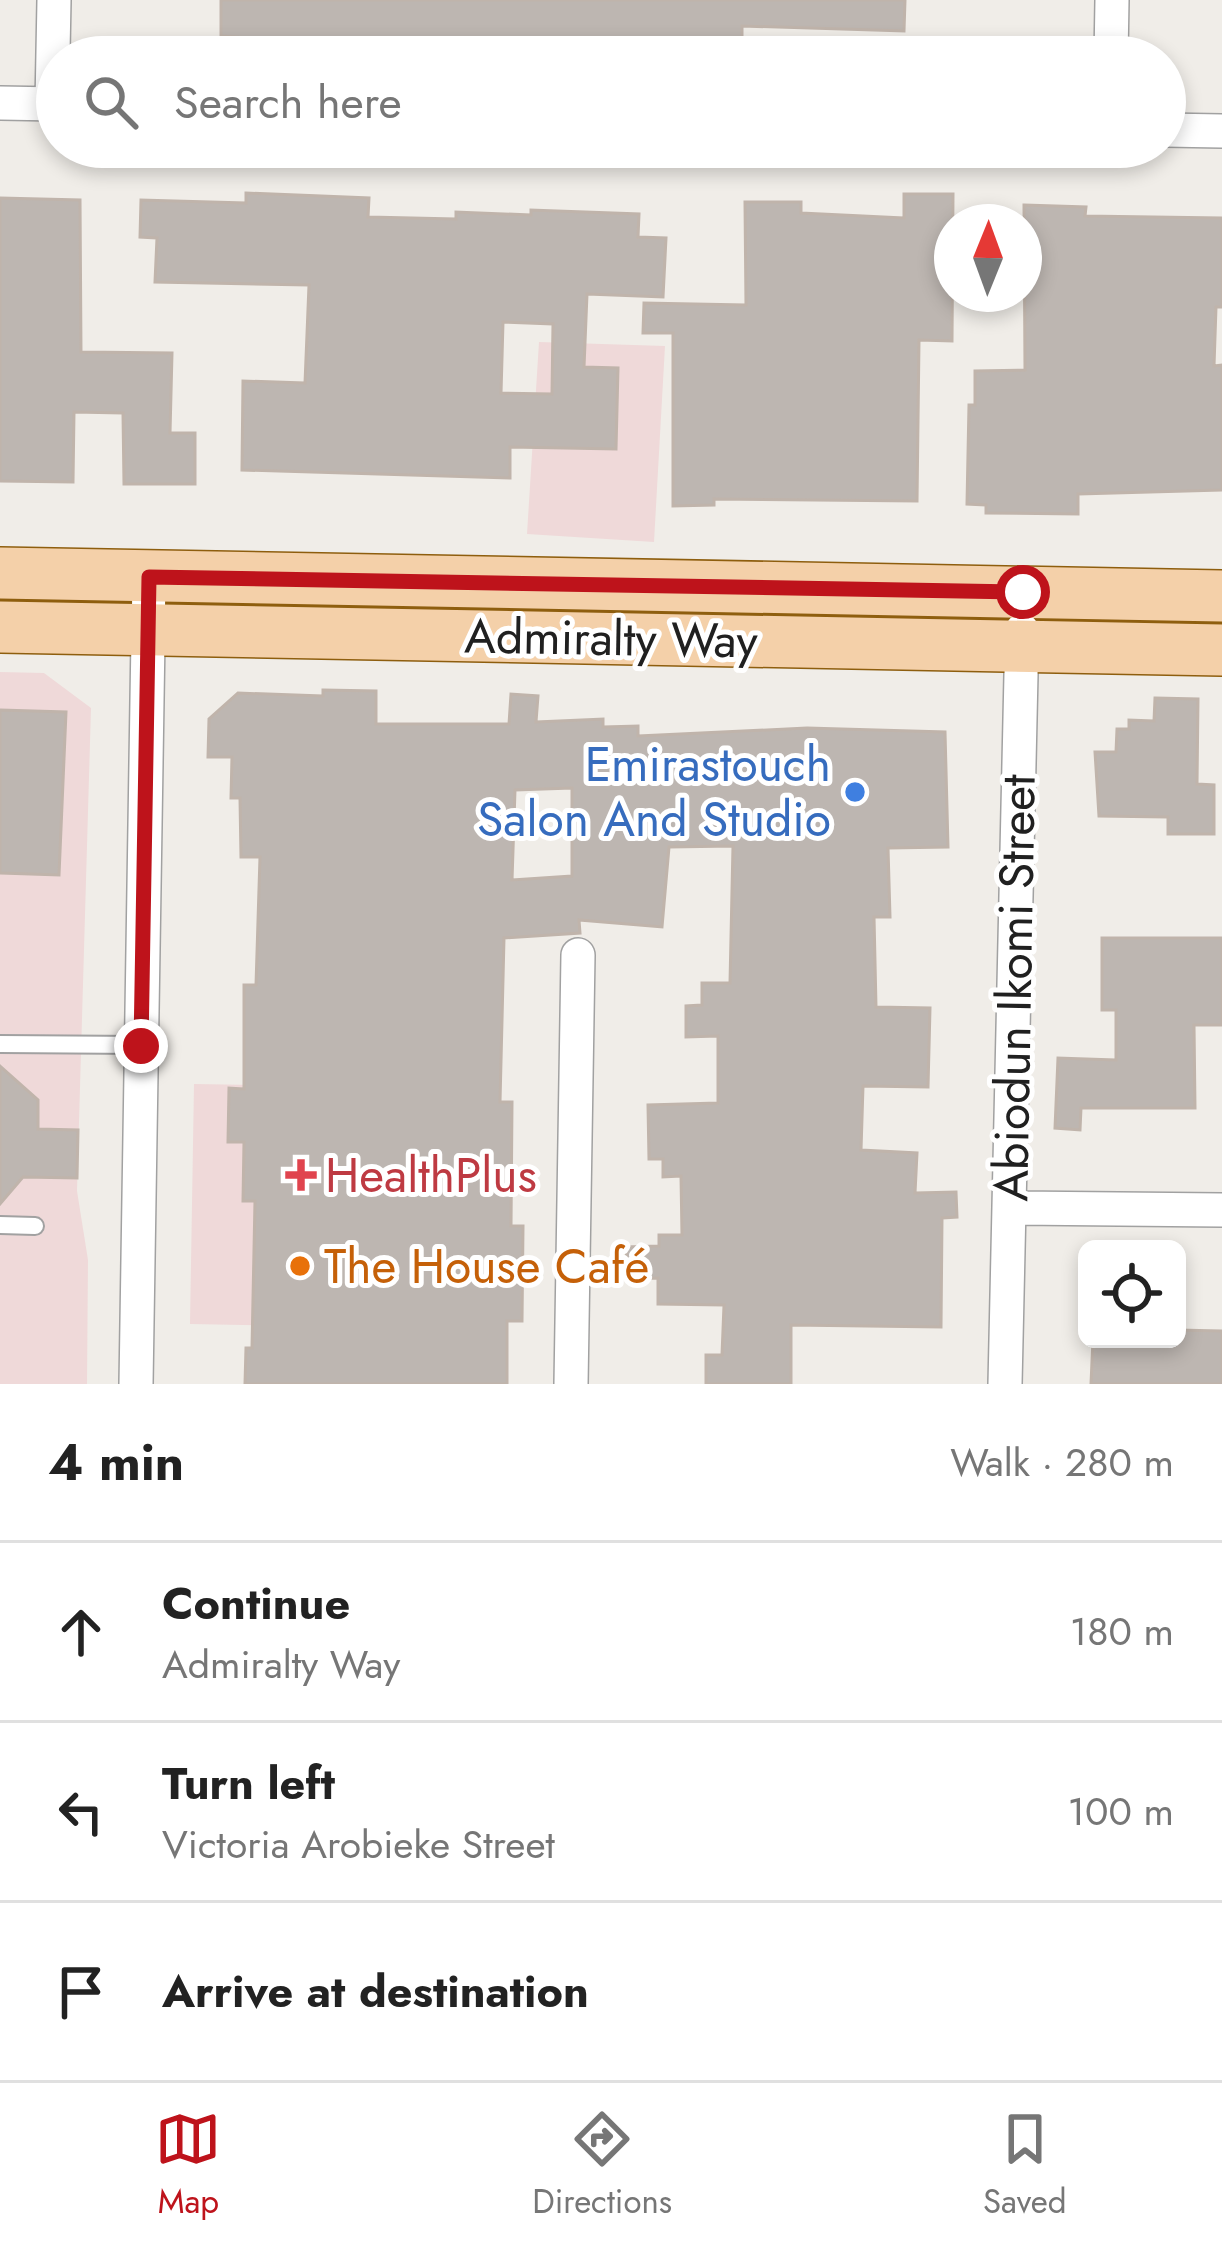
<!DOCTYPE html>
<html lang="en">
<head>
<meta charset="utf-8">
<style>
	:root { --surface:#fff; --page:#f2f2f2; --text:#222; --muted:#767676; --line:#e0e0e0; --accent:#be131b }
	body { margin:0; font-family:Jost,sans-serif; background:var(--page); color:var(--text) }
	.controls { position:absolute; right:36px; bottom:36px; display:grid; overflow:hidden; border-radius:18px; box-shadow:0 6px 18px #0003 }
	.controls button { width:108px; height:108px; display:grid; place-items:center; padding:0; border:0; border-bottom:3px solid var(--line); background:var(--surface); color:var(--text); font:60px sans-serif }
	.compass { position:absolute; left:934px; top:204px; width:108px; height:108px; border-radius:50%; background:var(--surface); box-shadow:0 6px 18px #0003; rotate:1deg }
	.stop { position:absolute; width:36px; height:36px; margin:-27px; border:9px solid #be131b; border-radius:50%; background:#fff }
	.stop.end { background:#be131b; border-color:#fff; box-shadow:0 3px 12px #0008 }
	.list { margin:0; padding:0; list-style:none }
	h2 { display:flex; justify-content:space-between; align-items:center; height:156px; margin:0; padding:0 48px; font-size:51px }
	h2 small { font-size:39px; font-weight:400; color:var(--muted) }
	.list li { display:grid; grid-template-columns:78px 1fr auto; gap:36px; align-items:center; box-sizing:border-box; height:180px; padding:0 48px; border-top:3px solid var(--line) }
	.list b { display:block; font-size:45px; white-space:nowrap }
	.list p { margin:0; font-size:39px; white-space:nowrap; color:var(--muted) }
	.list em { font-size:39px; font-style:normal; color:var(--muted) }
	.icon { flex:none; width:66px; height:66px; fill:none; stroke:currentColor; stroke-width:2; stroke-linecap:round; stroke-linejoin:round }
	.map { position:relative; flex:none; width:1222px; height:1384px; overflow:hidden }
	.search { position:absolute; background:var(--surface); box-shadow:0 6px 18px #0003; left:36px; right:36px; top:36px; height:132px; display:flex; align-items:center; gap:30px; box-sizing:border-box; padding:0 42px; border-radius:66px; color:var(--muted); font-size:45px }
	.sheet { height:696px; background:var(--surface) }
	nav { display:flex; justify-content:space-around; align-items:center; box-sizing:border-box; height:168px; border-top:3px solid var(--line); background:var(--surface); font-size:33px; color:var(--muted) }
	nav a { display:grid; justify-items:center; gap:6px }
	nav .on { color:var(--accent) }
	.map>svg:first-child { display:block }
	.commercial { fill:#efd9d9 }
	.building { fill:#bdb6b1; stroke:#c0b4ab; stroke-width:3; fill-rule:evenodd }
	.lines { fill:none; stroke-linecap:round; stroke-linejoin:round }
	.lane-casing { stroke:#a1a1a1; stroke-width:20 }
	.street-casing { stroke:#a1a1a1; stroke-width:36 }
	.primary-casing { stroke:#8e5e0e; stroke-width:54 }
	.lane { stroke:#fff; stroke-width:16 }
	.street { stroke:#fff; stroke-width:33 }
	.primary { stroke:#f4d0a9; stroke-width:51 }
	.route { stroke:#be131b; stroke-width:15 }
	.shop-dot { fill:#3f7fe0; stroke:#fff; stroke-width:4.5 }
	.health-dot { fill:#e0444e; stroke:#fff; stroke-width:4.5 }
	.food-dot { fill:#e8710a; stroke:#fff; stroke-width:4.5 }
	.labels { text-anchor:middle; stroke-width:10; stroke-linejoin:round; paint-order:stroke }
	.street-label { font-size:48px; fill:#202020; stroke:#fff }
	.shop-label { font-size:48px; fill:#366cbe; stroke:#fff; text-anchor:end }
	.health-label { font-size:48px; fill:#be3a42; stroke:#fff; text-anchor:start }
	.food-label { font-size:48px; fill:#c56008; stroke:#fff; text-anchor:start }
</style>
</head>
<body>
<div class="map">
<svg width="1222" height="1384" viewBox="0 0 1222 1384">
	<rect width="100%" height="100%" fill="#f0ede8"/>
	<path class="commercial" d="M 539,342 L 665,346 L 654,542 L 527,534 Z
		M 0,672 L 44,673 L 91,708 L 77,1191 L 88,1260 L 87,1384 L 0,1384 Z
		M 194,1084 L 365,1087 L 360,1327 L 190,1324 Z"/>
	<path class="building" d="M 221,0 L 905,0 L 904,31 L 742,26 L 742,44 L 676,43 L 676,50 L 469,47 L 469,40 L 291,41 L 221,36 Z
		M 246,193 L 369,198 L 368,217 L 456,219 L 456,212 L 531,215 L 531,210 L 639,214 L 638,237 L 666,238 L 663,297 L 587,294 L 584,367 L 618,368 L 616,449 L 510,447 L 510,478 L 242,470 L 243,381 L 305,383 L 309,285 L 155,282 L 157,238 L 140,237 L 141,200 L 246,203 ZM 503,322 L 553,324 L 552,394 L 501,393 Z
		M 904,194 L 953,194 L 952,341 L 919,340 L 917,501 L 714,499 L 714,505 L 673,506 L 673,333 L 643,333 L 644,303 L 746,305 L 745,202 L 801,202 L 801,213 L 904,218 Z
		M 0,198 L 80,200 L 81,352 L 172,353 L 170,433 L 195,433 L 195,484 L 124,484 L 123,413 L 74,412 L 73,482 L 0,481 Z
		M 1024,205 L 1086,207 L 1085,216 L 1222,218 L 1222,307 L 1216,307 L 1214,366 L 1222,365 L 1222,490 L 1078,494 L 1078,514 L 986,513 L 986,505 L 967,504 L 969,405 L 975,405 L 975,371 L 1025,370 Z
		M 323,690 L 376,691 L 376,724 L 509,724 L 511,694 L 538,696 L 536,722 L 603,719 L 603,727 L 638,726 L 638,736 L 807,728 L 945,732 L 948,847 L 888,848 L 890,917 L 874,917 L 876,1007 L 930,1008 L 928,1087 L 863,1086 L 861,1150 L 917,1153 L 915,1193 L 956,1192 L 957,1217 L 942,1218 L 941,1327 L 791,1325 L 791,1384 L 706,1384 L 706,1355 L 722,1355 L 724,1305 L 658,1304 L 658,1278 L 628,1279 L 626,1247 L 659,1246 L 659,1235 L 682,1235 L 681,1176 L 663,1177 L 663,1159 L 649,1159 L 648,1105 L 718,1103 L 718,1036 L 686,1037 L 686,1006 L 702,1005 L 702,983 L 730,983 L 733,846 L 669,847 L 662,927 L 579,920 L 580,933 L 504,938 L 500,1102 L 512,1102 L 511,1226 L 523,1226 L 522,1321 L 507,1321 L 507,1384 L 245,1384 L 246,1348 L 252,1348 L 255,1201 L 243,1201 L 244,1142 L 228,1142 L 229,1088 L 244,1089 L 244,985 L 256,985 L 260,857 L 241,857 L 240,798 L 231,798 L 232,757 L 208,757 L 209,719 L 238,693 L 323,696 ZM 572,788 L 572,876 L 512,880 L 515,790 Z
		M 1155,698 L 1198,699 L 1197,784 L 1214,785 L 1214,834 L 1168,834 L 1168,817 L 1099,816 L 1095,752 L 1116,752 L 1117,729 L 1129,729 L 1129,720 L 1154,721 Z
		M 0,710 L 66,712 L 59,875 L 0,873 Z
		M 1102,938 L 1222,938 L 1222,1025 L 1194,1025 L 1195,1108 L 1081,1108 L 1080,1130 L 1055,1128 L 1058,1058 L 1116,1060 L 1116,1010 L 1102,1010 Z
		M 0,1066 L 38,1100 L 38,1129 L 78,1130 L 77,1178 L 23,1177 L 0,1204 Z
		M 1177,1330 L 1222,1331 L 1222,1384 L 1091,1384 L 1093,1339 L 1177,1339 Z"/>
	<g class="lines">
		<defs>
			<path id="lane" d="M 0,1044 L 141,1045
				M 0,1225 L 35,1226"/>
			<path id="street" d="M 1111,57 L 1112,0
				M 0,103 L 57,104
				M 52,104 L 54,0
				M 1165,130 L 1222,131
				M 1009,1208 L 1222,1210
				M 136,1384 L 149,576
				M 571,1384 L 578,955
				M 1005,1384 L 1022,630"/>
			<path id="primary" d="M 0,573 L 1222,596
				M 0,627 L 1222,650"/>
		</defs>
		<use href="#lane" class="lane-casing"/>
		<use href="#street" class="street-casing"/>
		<use href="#primary" class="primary-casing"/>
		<use href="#lane" class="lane"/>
		<use href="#street" class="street"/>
		<use href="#primary" class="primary"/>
	</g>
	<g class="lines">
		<path class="route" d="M 141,1046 L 149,577 L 1023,592"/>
	</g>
	<circle class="shop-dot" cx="855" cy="792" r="12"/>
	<path class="health-dot" d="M295 1157h12v12h12v12h-12v12h-12v-12h-12v-12h12z"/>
	<circle class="food-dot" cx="300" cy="1266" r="12"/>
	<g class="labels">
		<g class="street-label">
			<text transform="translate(611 638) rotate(1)" y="17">Admiralty Way</text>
			<text transform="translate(1014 988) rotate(-89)" y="17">Abiodun Ikomi Street</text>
		</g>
		<g class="shop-label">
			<text x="831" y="781">Emirastouch<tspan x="831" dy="55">Salon And Studio</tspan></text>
		</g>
		<g class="health-label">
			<text x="325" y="1192">HealthPlus</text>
		</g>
		<g class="food-label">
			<text x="324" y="1283">The House Café</text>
		</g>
	</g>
</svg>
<div class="controls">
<button><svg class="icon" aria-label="locate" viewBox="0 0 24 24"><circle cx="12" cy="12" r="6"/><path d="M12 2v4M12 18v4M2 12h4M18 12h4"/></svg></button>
</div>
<svg class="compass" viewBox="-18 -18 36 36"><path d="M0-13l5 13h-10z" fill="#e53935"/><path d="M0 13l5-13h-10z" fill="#767676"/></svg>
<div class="stop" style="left:1023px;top:592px"></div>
<div class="stop end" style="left:141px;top:1046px"></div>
<div class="search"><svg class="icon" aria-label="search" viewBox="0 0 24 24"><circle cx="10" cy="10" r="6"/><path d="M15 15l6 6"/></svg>Search here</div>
</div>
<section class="sheet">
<h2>4 min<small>Walk · 280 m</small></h2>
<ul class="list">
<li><svg class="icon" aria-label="ahead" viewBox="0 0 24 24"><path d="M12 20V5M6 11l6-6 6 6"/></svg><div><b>Continue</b><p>Admiralty Way</p></div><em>180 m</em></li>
<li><svg class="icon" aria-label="left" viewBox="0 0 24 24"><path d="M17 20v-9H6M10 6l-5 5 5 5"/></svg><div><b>Turn left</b><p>Victoria Arobieke Street</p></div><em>100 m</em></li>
<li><svg class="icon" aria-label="arrive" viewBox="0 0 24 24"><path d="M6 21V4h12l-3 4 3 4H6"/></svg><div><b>Arrive at destination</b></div></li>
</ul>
</section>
<nav>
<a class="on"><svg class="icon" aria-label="map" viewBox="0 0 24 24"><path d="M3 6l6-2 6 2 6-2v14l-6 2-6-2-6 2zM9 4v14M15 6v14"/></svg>Map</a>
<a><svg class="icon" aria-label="directions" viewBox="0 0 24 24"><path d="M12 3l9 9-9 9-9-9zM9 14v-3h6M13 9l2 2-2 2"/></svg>Directions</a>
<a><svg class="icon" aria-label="saved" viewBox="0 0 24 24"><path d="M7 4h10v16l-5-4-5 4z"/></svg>Saved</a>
</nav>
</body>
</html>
